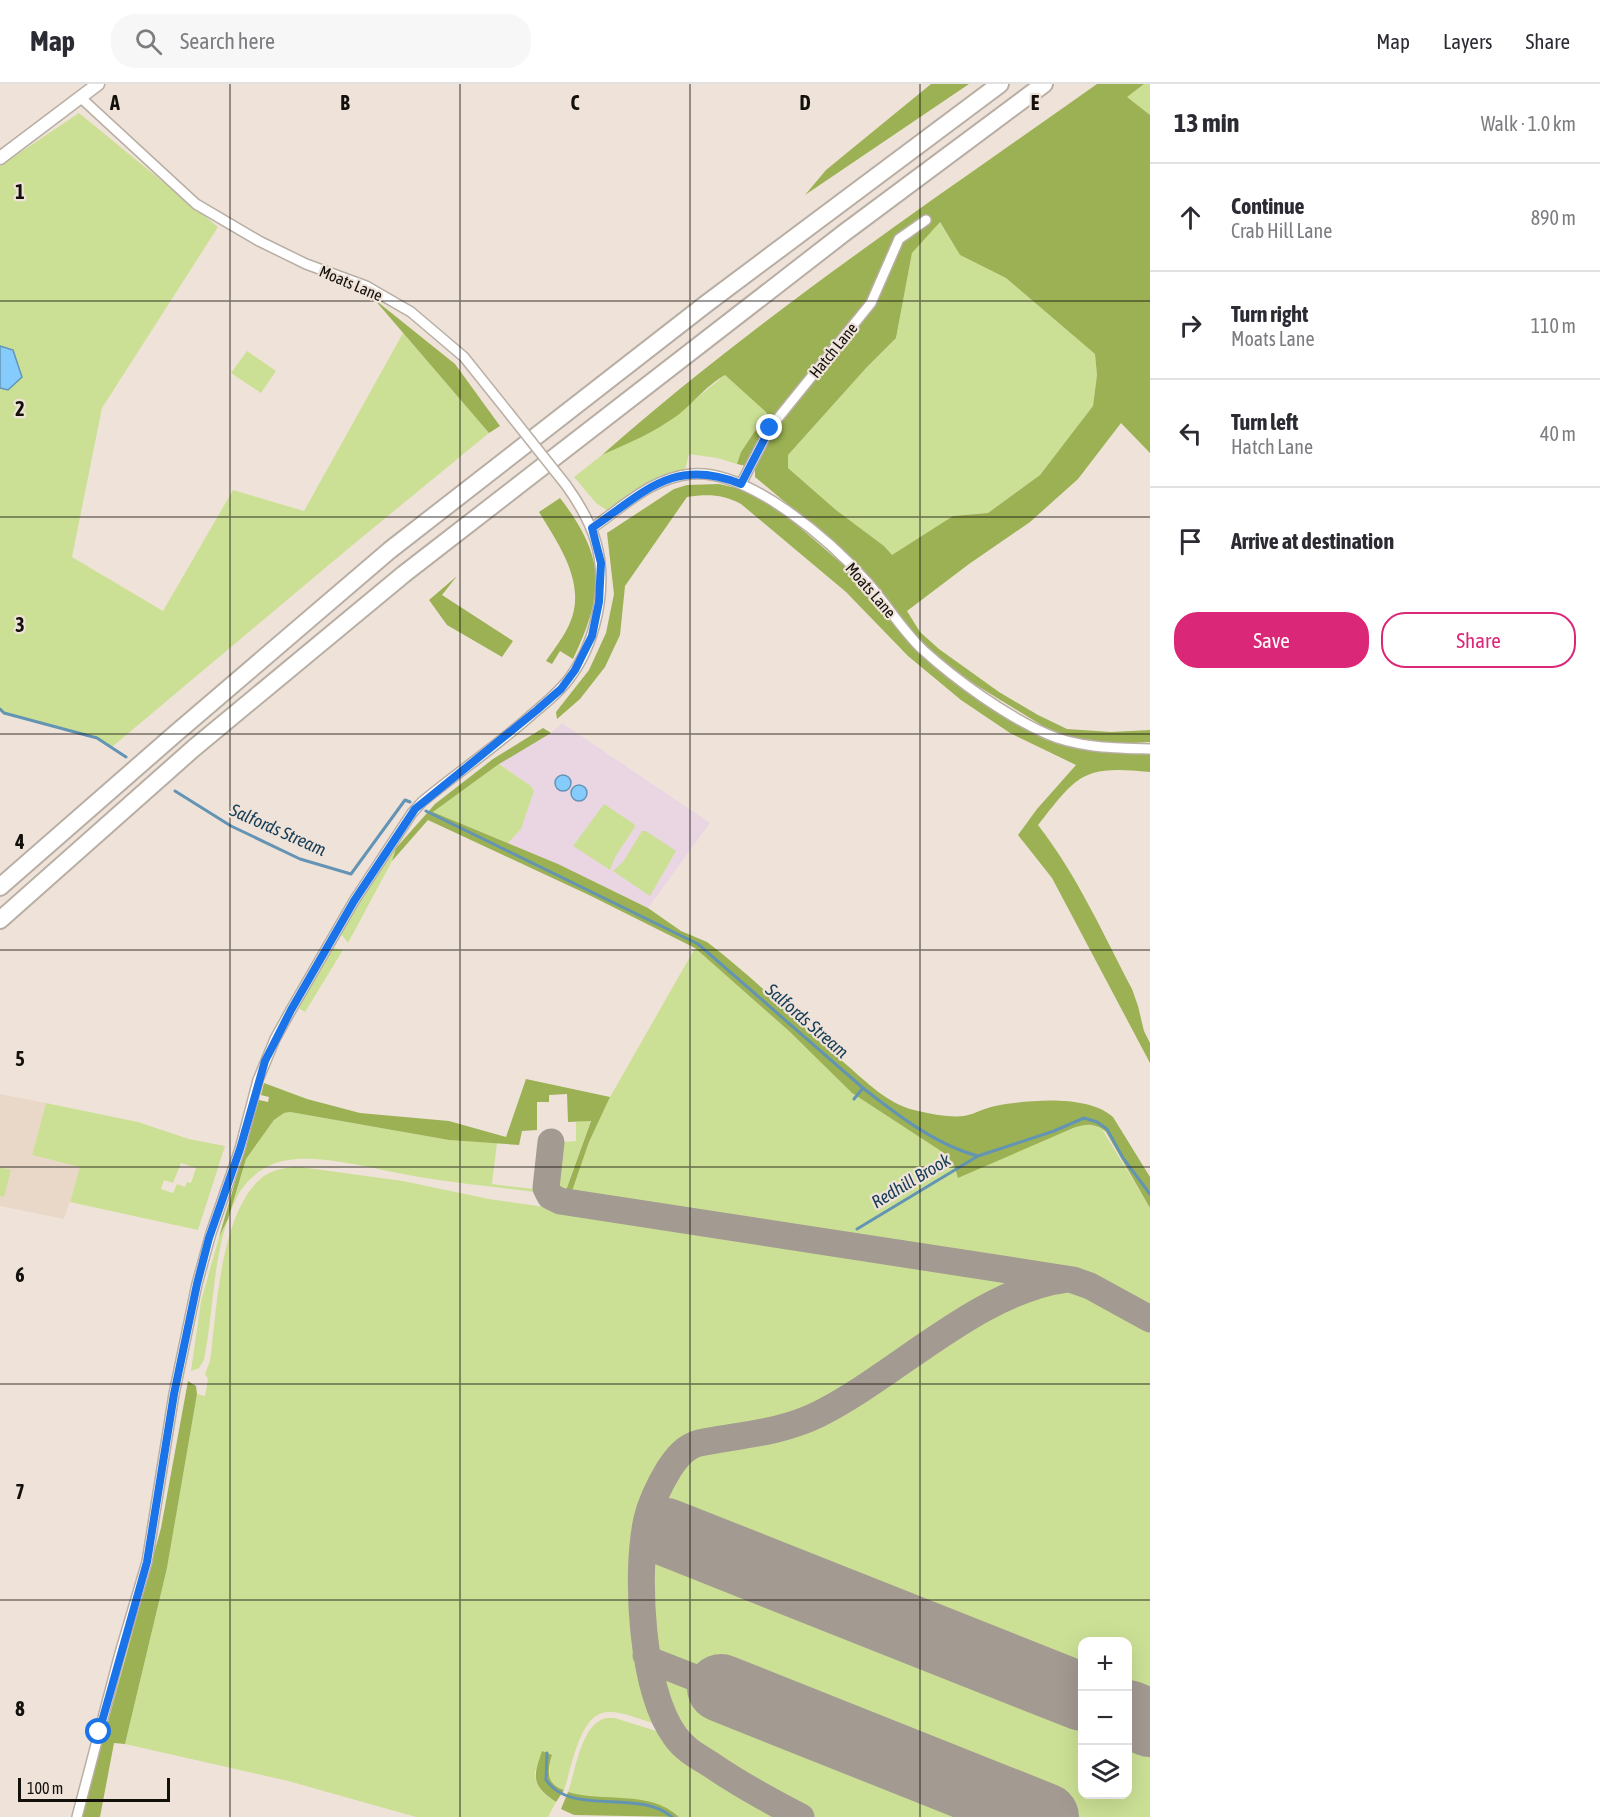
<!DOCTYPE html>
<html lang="en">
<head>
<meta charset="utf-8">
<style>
	:root { --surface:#fff; --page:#f7f7f7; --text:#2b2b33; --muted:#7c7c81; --line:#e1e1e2; --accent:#db2777 }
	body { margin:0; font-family:"Asap Condensed",sans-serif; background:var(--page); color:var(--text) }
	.controls { position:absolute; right:18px; bottom:18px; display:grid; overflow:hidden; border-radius:12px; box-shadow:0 6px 24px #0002 }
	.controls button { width:54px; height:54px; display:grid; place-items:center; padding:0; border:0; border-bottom:2px solid var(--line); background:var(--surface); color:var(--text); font:30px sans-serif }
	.scale { position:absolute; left:18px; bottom:15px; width:152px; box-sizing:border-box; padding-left:6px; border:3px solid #13100c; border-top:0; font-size:16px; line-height:21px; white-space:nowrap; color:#13100c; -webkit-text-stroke:4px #efe3d9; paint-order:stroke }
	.stop { position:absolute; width:18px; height:18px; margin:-14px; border:4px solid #1a73e8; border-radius:50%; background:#fff }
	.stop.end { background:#1a73e8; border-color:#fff; box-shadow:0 2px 6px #0008 }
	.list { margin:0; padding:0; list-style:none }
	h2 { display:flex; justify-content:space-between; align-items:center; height:78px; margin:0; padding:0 24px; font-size:26px }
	h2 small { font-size:20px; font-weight:400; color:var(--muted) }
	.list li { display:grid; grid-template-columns:39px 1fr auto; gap:18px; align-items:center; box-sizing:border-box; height:108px; padding:0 24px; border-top:2px solid var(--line) }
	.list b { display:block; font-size:22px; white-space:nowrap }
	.list p { margin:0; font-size:20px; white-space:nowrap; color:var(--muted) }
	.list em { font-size:20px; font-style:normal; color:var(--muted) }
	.actions { display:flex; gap:12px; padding:18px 24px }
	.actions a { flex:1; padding:14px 0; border:2px solid var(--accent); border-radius:24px; text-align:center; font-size:21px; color:var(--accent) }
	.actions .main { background:var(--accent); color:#fff }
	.icon { flex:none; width:33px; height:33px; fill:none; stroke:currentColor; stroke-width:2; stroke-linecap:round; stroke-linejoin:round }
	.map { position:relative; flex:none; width:1150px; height:1733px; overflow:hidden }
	header { display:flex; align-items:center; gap:36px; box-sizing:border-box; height:84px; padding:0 30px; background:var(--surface); border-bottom:2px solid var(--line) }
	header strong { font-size:28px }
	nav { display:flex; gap:33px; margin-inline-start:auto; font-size:21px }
	.search { width:420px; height:54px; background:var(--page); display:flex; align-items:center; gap:15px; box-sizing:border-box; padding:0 21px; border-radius:24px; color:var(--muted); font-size:22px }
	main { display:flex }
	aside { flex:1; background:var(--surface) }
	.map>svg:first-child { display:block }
	.built { fill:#e9d8c8 }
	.industrial { fill:#ead5e3 }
	.green { fill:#cce095; fill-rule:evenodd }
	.forest { fill:#9bb153; fill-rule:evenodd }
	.water { fill:#85ccfc; stroke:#6394b4; stroke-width:1.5 }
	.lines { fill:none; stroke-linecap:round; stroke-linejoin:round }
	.stream { stroke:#6394b4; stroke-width:3 }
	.taxiway { stroke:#a39a92; stroke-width:27 }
	.runway { stroke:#a39a92; stroke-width:68 }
	.street-casing { stroke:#b8aea4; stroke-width:12 }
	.secondary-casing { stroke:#b8aea4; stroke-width:15 }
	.highway-casing { stroke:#b8aea4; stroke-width:20 }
	.street { stroke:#fff; stroke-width:9 }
	.secondary { stroke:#fff; stroke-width:12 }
	.highway { stroke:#fff; stroke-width:16 }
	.street-bridge-casing { stroke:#b8aea4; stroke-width:12; stroke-linecap:butt }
	.street-bridge { stroke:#fff; stroke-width:9 }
	.route { stroke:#1a73e8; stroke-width:8 }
	.grid { fill:none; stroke:#13100c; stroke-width:1.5; stroke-opacity:0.55 }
	.labels { text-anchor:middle; stroke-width:4.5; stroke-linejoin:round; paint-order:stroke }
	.street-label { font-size:16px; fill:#13100c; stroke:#efe3d9 }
	.water-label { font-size:18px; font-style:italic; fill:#163d56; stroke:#efe3d9 }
	.grid-label { font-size:20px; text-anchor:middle; font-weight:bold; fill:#13100c; stroke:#efe3d9; stroke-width:4.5; stroke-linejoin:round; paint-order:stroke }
</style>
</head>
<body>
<header>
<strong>Map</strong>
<div class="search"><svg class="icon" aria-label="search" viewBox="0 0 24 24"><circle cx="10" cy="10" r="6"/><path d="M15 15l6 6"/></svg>Search here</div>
<nav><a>Map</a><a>Layers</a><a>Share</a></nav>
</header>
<main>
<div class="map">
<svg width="1150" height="1733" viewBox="0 0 1150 1733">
	<rect width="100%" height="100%" fill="#efe3d9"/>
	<path class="built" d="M 0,1010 L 46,1019 L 32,1071 L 81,1083 L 64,1135 L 0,1122 Z"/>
	<path class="industrial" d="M 562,639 L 710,739 L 648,824 L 558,780 L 508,759 L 521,745 L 533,704 L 493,675 L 543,644 L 551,649 Z"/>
	<path class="green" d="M 1144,0 L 1150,0 L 1150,31 L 1126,13 Z
		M 79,29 L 218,143 L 102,324 L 72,473 L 163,527 L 233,406 L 304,427 L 403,249 L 489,349 L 349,464 L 112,663 L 97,654 L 0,628 L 0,82 Z
		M 939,137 L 960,171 L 1006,194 L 1095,270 L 1097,291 L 1093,323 L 1040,391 L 988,429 L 953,432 L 891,472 L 884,462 L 836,426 L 788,384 L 788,371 L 867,283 L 896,254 L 912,169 Z
		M 247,267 L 276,287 L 261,309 L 231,289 Z
		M 725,291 L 767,329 L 741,368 L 737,380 L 717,374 L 689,370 L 685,386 C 658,391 629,408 608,427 L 596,419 L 574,393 L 602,371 L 665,340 Z
		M 499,680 L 531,702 L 534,707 L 521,745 L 508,759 L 433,728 Z
		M 604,720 L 634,740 L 635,743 L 615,773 L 610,786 L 573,762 Z
		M 642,747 L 646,747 L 676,767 L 650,812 L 613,787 L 623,778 Z
		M 396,764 L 392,777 L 348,859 L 341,850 L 371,797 Z
		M 333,864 L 343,866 L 305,928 L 300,925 L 300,920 Z
		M 695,864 L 789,947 L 852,1009 L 947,1071 L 954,1081 L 958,1094 L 1036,1059 L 1082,1041 L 1093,1041 L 1102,1045 L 1150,1124 L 1150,1228 L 1075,1188 L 1033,1183 L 692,1133 L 570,1113 L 589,1058 L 610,1013 Z
		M 46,1019 L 138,1038 L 189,1055 L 225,1062 L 198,1146 L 70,1118 L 80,1083 L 32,1071 ZM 181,1079 L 196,1084 L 191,1099 L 187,1098 L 185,1103 L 177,1100 L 173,1109 L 161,1105 L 164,1096 L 173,1099 Z
		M 290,1028 L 449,1056 L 497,1059 L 492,1100 L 534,1105 L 534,1108 C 488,1102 443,1098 398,1089 C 365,1083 322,1071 289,1076 C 268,1078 248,1093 238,1111 C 212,1162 215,1221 204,1276 L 199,1284 L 191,1287 L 201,1217 L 219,1153 L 228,1135 L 246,1075 L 274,1036 L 284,1029 Z
		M 591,1036 L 564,1112 L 556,1109 L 563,1058 L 576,1057 L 576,1038 Z
		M 0,1083 L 11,1086 L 4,1113 L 0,1112 Z
		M 300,1083 L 403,1097 L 489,1115 L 1004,1189 L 1013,1193 L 1015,1198 L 1009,1205 L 968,1227 L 854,1302 L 814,1324 L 762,1343 L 699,1351 L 682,1359 L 674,1366 L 660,1387 L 646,1412 L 640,1431 L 637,1453 L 638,1564 L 642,1588 L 657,1633 L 656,1638 L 653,1639 C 639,1635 622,1627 607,1628 C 579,1630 572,1684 564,1706 C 546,1700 548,1687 552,1671 L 535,1687 C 534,1703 544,1710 556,1718 L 548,1733 L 416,1733 L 288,1697 L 125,1660 L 167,1484 L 197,1310 L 205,1312 L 208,1295 L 205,1290 L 210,1277 C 217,1225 220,1125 264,1092 C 275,1085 287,1083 300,1083 Z
		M 1069,1201 L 1083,1205 L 1150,1242 L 1150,1733 L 814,1733 L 727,1684 L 683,1654 L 671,1632 L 660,1602 L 653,1571 L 649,1516 L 652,1447 L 657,1426 L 665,1408 L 676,1389 L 692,1369 L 763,1357 L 784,1351 L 857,1316 L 986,1231 L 1036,1209 ZM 1082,1558 L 1128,1558 L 1128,1710 L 1082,1710 Z
		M 606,1634 L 615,1634 L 656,1647 L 688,1674 L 786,1733 L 679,1733 C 648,1706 604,1720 568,1708 C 576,1686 581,1640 606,1634 Z"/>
	<path class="forest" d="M 931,0 L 969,0 L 805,111 L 826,86 Z
		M 1097,0 L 1144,0 L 1127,13 L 1150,31 L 1150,369 L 1121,339 L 1078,395 L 1030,438 L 969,480 L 907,527 L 920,548 L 939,565 L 999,608 L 1038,631 L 1067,645 L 1111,648 L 1150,646 L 1150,658 L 1115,660 L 1073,655 L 1043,642 L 976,601 L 944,578 L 919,556 L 864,488 L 810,439 L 755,393 L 755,384 L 737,380 L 741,368 L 767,329 L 725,291 C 707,301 694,318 678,331 C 655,348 629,359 602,371 C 757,234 929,119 1097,0 ZM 940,138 L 960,171 L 1006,194 L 1095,270 L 1097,291 L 1093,322 L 1040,391 L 988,429 L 953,432 L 892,471 L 884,462 L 836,426 L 788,384 L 788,371 L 867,283 L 896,254 L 912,169 Z
		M 374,215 L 455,280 L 500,342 L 489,349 Z
		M 719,400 L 741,405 L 781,427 L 856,492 L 915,563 L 1009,635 L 1046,656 L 1080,664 L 1150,670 L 1150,688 C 1083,681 1078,690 1038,741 C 1077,791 1103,850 1132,905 L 1138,922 L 1144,947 L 1150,959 L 1150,979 L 1052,794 L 1018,751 L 1037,725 L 1076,681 L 1010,649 L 961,616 L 908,572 L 846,508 L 741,420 C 723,410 707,410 687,413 L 625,502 L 620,551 L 605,583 L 580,615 L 557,635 L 556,628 L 589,586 L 606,549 L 614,510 L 607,449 L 674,405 L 687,401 Z
		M 560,414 C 606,474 605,508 573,575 L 560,567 L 552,580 L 546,577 C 554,565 563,554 569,541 C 588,501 559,461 539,428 Z
		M 457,492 L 442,511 L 513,557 L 502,573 L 447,541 L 429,516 Z
		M 543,644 L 551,649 L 499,680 L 433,728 L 558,780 L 648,824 L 681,847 L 707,858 C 753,893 796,936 840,975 C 861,993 884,1017 910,1025 C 925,1029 949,1034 964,1032 C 975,1030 984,1024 995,1022 C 1028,1016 1087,1010 1113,1033 L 1150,1093 L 1150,1124 L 1106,1048 C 1094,1038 1084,1040 1071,1045 L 958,1094 L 954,1081 L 947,1071 L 852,1009 L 789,947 L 695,864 L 591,812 L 428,736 L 392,777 L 396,764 L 435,720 L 493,675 Z
		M 526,995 L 610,1013 L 589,1058 L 570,1113 L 564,1112 L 591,1037 L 568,1038 L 567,1010 L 549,1011 L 549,1018 L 537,1018 L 537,1046 L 522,1047 L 519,1061 L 449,1056 L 290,1028 L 284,1029 L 274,1036 L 246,1075 L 228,1135 L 219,1153 L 259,1016 L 268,1018 L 269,1013 L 261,1011 L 264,999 L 307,1015 L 360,1029 L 449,1037 L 506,1053 Z
		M 188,1297 L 196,1302 L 197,1310 L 167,1484 L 125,1660 L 114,1659 L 100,1733 L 82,1733 L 161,1444 Z
		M 542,1667 L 552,1671 C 547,1687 546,1700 564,1706 L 556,1718 C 531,1701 533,1694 542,1667 Z
		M 568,1708 C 603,1719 649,1705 679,1733 L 574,1731 L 561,1725 Z"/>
	<path class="water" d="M 0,262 L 13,266 L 22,293 L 8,306 L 0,304 Z
		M555 699a8 8 0 1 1 16 0a8 8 0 1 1-16 0Z
		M571 709a8 8 0 1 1 16 0a8 8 0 1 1-16 0Z"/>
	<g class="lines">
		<path class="stream" d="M 0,625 L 4,629 L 97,654 L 126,673
			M 175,707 L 231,742 L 300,775 L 351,790 L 405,716 L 410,718
			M 426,727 L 698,860 L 863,1004 C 896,1030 936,1061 978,1072
			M 854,1015 L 863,1004
			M 857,1145 L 978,1072 L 1054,1047 L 1084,1034 L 1097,1038 L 1107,1045 L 1123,1074 L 1150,1110
			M 547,1669 L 546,1696 C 571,1733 638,1704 672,1733"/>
		<path class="taxiway" d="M 551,1058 L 546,1104 L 550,1112 L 560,1117 L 1073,1196 L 1090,1202 L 1150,1235
			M 646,1571 L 652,1577 L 721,1604
			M 801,1733 C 770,1717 739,1700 710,1680 C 697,1672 684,1665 675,1652 C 641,1606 635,1489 647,1435 C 651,1418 660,1400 669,1385 C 677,1373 685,1363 699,1359 C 740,1351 781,1349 819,1330 C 897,1291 979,1206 1067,1195"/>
		<path class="runway" d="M 666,1448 L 1082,1613
			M 721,1604 L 1045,1733
			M 1128,1630 L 1150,1639"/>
		<defs>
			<path id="street" d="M 80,13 L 196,120 L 259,157 L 306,180 L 366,202 L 411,228 L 464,273 L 508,328
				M 741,400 L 770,344 L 871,219 L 899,155 L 926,136
				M 592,444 C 623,423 651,394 691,390 C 748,384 832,458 868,499 C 887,521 902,546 923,566 C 956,596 1006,632 1047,650 C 1078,664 1117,664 1150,665
				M 77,1733 L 120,1569 L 147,1478 L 174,1310 L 197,1200 L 211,1149 L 240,1065 L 258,996 L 275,955 L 291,926 L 354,817 L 412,729 L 422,718 C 457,689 495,663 529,633 C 544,620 560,608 571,592 C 587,570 595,546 599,520 C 606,472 594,440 566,401"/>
			<path id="secondary" d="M 0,74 L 98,0"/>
			<path id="highway" d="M 0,803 L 175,650 L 390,466 L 706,220 L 1000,0
				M 0,836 L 194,664 L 404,490 L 844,149 L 1044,0"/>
		</defs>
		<use href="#street" class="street-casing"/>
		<use href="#secondary" class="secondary-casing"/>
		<use href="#highway" class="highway-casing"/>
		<use href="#street" class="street"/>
		<use href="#secondary" class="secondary"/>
		<use href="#highway" class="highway"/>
		<defs>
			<path id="street-bridge" d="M 508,328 L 566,401"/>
		</defs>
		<use href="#street-bridge" class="street-bridge-casing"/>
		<use href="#street-bridge" class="street-bridge"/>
	</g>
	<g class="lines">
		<path class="route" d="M 99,1648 L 147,1478 L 174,1310 L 197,1200 L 209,1154 L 240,1065 L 265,977 L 291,926 L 354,817 L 415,725 L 537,626 L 561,605 L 575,586 L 592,552 L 599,518 L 601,479 L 592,444 C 645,408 673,373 741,400 L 770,344"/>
	</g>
	<path class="grid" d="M 230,0 L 230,1733M 460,0 L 460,1733M 690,0 L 690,1733M 920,0 L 920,1733M 0,217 L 1150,217M 0,433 L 1150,433M 0,650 L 1150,650M 0,866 L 1150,866M 0,1083 L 1150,1083M 0,1300 L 1150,1300M 0,1516 L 1150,1516"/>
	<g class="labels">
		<g class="street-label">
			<text transform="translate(351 199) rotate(23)" y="6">Moats Lane</text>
			<text transform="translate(833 266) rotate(-51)" y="6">Hatch Lane</text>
			<text transform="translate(871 506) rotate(49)" y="6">Moats Lane</text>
		</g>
		<g class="water-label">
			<text transform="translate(278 746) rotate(24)" y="6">Salfords Stream</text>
			<text transform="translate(807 937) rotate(41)" y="6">Salfords Stream</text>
			<text transform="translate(911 1097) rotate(-31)" y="6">Redhill Brook</text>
		</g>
	</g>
	<g class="grid-label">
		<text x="115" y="26">A</text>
		<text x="345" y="26">B</text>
		<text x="575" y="26">C</text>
		<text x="805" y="26">D</text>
		<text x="1035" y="26">E</text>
		<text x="20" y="115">1</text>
		<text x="20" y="332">2</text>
		<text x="20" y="548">3</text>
		<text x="20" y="765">4</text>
		<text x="20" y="982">5</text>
		<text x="20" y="1198">6</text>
		<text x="20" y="1415">7</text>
		<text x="20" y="1632">8</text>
	</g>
</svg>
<div class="controls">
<button>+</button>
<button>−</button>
<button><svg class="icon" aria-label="layers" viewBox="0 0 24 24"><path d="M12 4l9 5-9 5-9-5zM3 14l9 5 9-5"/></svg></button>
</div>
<div class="scale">100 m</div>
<div class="stop" style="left:99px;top:1648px"></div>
<div class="stop end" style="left:770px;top:344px"></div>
</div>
<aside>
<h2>13 min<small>Walk · 1.0 km</small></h2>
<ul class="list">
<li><svg class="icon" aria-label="ahead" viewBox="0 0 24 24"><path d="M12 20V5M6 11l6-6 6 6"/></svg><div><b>Continue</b><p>Crab Hill Lane</p></div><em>890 m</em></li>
<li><svg class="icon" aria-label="right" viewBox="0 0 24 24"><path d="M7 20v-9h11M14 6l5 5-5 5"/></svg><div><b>Turn right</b><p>Moats Lane</p></div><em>110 m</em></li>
<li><svg class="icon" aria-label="left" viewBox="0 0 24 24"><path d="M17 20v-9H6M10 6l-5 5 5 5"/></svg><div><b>Turn left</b><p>Hatch Lane</p></div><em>40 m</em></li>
<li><svg class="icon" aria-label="arrive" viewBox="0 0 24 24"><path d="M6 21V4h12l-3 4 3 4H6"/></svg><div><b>Arrive at destination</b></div></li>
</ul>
<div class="actions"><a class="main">Save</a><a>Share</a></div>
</aside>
</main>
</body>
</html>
